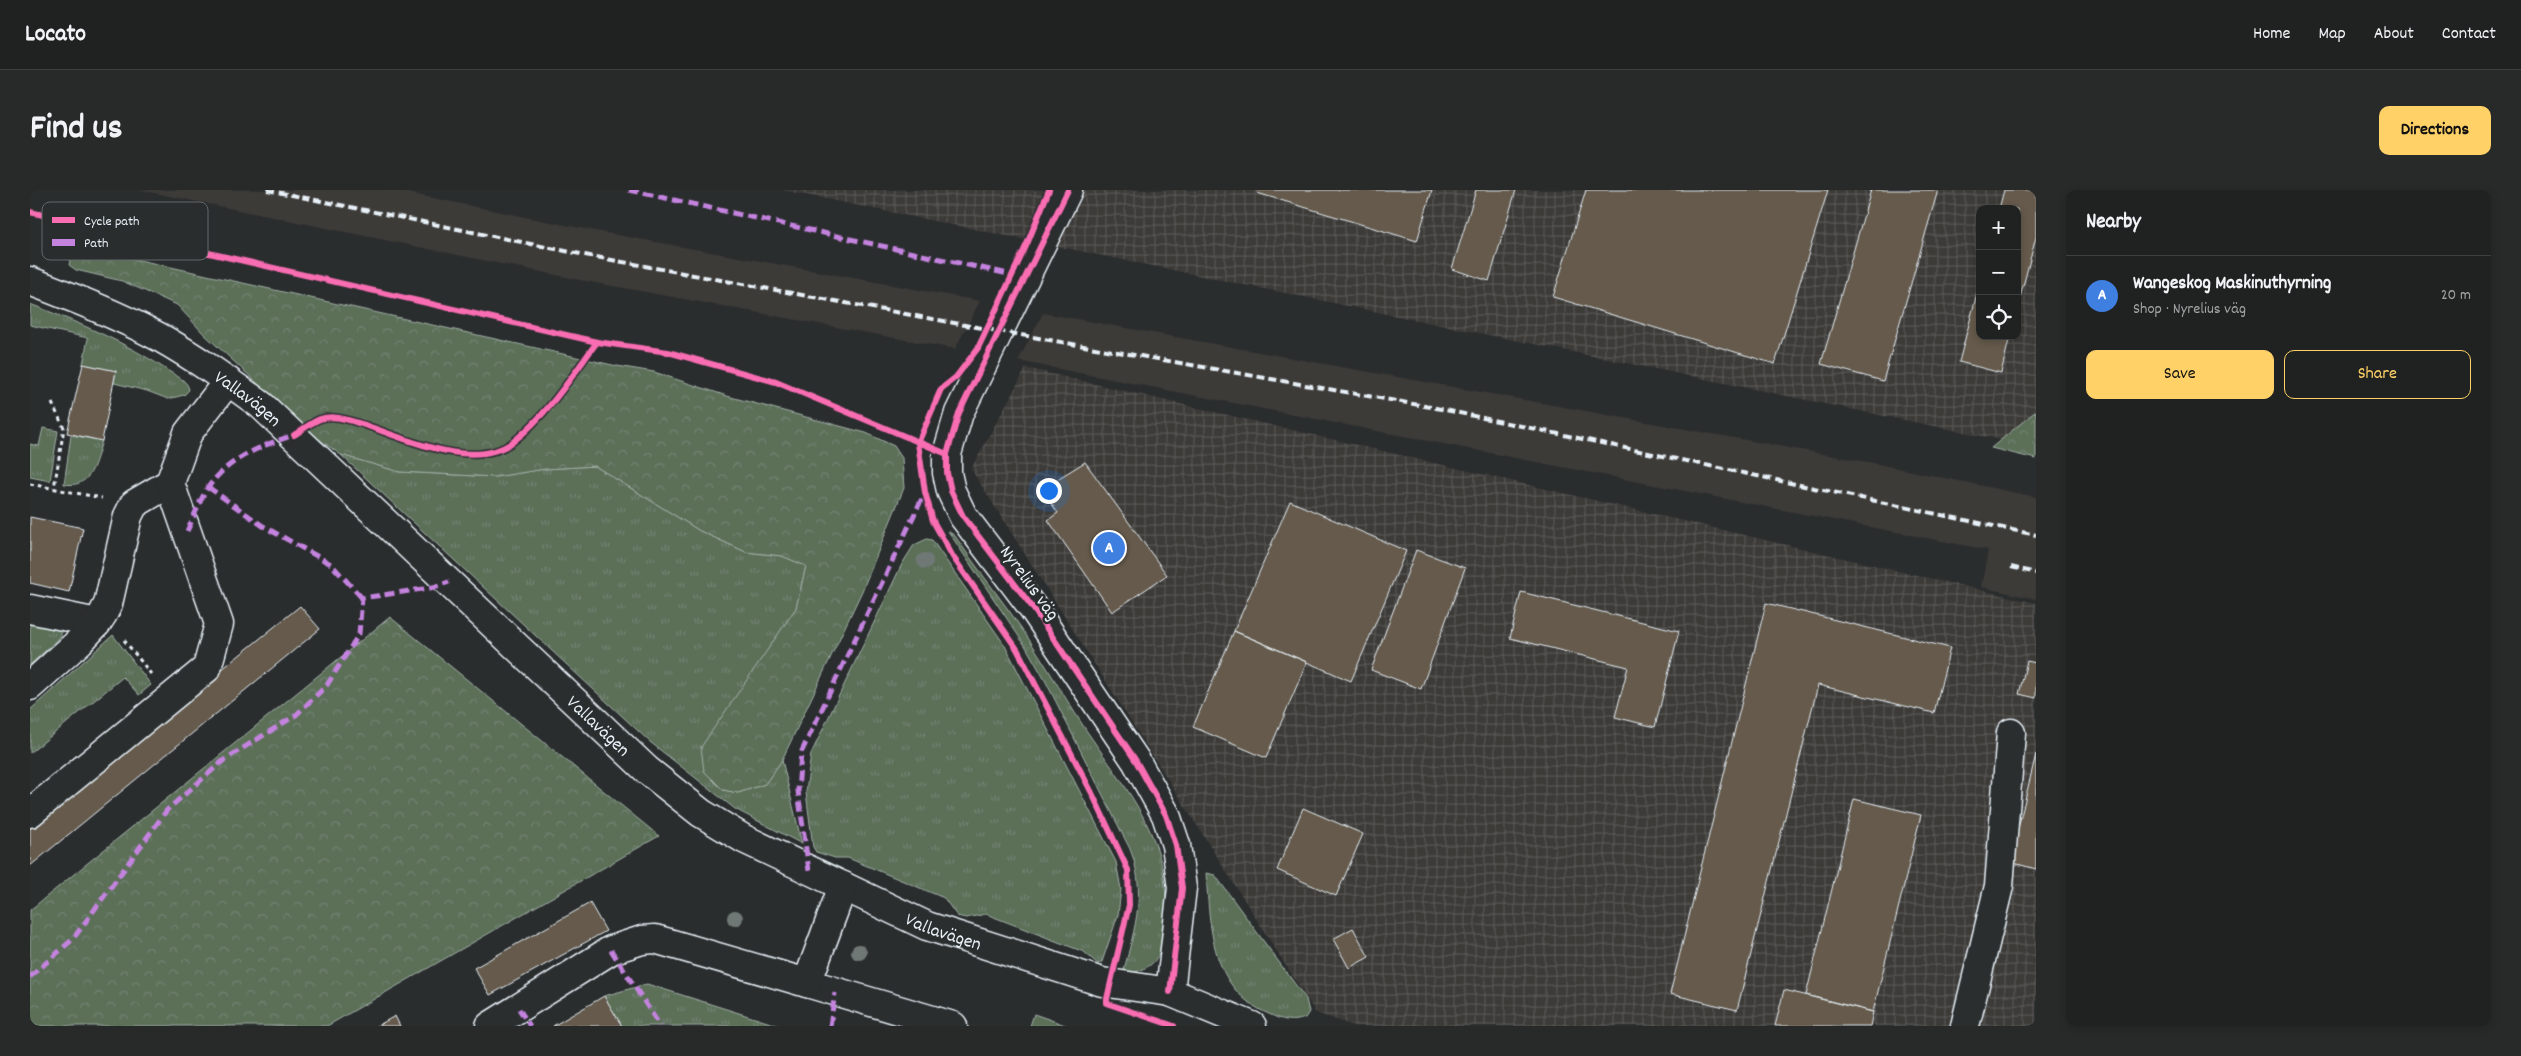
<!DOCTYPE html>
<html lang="en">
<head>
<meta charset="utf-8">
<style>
	:root { --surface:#202222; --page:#282a2a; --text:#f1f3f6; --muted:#a2a4a5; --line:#3d3f40; --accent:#ffd166 }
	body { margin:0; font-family:Dekko,sans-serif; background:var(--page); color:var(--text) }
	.controls { position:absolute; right:15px; top:15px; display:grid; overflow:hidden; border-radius:10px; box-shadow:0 2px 8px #0003 }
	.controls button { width:45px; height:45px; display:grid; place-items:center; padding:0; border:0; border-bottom:1px solid var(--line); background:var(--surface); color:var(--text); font:25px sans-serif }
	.you { position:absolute; left:1018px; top:300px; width:18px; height:18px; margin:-12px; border:4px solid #fff; border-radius:50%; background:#1a73e8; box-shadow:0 0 0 8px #1a73e833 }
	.badge { display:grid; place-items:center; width:32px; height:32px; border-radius:50%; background:var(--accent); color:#fff; font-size:16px; font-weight:700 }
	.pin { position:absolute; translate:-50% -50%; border:2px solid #fff; box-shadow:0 1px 5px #0006 }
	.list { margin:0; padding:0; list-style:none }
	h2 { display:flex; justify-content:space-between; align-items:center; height:65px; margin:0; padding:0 20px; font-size:21px }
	h2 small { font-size:16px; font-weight:400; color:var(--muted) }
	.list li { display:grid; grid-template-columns:32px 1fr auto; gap:15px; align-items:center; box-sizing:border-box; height:80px; padding:0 20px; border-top:1px solid var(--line) }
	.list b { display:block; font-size:19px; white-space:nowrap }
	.list p { margin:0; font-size:16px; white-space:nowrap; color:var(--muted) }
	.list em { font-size:16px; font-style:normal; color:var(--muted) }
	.actions { display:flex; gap:10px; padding:15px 20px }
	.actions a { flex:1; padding:11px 0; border:1px solid var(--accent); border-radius:10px; text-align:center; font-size:18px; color:var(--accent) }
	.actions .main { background:var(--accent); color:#111 }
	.icon { flex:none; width:28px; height:28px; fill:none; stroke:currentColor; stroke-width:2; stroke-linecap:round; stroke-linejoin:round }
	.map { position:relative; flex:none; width:2006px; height:836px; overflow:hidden; border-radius:10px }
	header { display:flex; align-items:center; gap:30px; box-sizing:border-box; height:70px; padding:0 25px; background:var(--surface); border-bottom:1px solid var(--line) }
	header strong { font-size:24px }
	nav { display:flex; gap:28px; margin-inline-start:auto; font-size:18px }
	.intro { display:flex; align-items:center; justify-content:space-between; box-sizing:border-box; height:120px; padding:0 30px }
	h1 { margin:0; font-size:35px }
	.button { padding:12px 22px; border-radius:10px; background:var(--accent); color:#111; font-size:18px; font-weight:700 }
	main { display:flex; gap:30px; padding:0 30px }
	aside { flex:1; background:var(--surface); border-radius:10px; box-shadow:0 2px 8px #0003 }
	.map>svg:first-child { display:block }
	.built { fill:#3c3a37 }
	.industrial { fill:url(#industrial-grid); fill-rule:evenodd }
	.grass { fill:url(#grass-tufts); stroke:#a2b0a8 }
	.forest { fill:url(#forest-crowns); stroke:#a2b0a8 }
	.park { fill:#5b6f59; stroke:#a2b0a8 }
	.building { fill:#655a4c; stroke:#e8f1f8 }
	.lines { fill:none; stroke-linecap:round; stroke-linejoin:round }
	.minor-casing { stroke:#e8f1f8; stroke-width:31 }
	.path { stroke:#e8f1f8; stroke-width:3; stroke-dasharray:4 4; stroke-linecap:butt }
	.minor { stroke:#2a2d2e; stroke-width:28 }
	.rail { stroke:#e8f1f8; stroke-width:4; stroke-dasharray:8 4; stroke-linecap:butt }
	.quiet { stroke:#c483df; stroke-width:5; stroke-dasharray:10 5; stroke-linecap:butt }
	.cycleway-casing { stroke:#2a2d2e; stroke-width:9 }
	.cycleway { stroke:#f96db3; stroke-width:6 }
	.tree { fill:#707876 }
	.labels { text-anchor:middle; stroke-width:5; stroke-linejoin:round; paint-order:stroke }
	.street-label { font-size:19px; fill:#e8f1f8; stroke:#2a2d2e }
	.key { fill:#2a2d2e; stroke:#63686b; stroke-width:1 }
	.key-label { font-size:14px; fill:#e8f1f8 }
</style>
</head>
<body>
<header>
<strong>Locato</strong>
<nav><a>Home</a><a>Map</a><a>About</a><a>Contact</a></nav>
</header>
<div class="intro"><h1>Find us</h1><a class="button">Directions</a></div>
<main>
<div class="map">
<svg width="2006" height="836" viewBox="0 0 2006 836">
	<defs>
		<pattern id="industrial-grid" width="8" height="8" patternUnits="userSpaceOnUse" patternTransform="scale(1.25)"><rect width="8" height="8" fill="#3c3a37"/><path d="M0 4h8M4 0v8" fill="none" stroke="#585755"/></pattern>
		<pattern id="grass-tufts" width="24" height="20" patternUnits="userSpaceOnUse" patternTransform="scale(1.25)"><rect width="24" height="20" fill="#5b6f59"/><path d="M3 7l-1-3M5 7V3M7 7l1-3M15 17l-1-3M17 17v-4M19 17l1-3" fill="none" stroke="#738472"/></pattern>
		<pattern id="forest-crowns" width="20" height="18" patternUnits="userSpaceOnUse" patternTransform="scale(1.25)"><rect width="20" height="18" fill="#5b6f59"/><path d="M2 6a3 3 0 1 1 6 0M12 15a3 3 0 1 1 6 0" fill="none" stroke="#738472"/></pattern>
	</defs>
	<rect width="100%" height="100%" fill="#2a2d2e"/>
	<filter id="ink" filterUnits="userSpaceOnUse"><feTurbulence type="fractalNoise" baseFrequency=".02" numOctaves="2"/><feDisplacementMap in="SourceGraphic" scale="10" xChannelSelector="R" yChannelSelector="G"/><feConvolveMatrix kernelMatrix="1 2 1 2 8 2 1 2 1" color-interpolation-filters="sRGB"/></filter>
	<g filter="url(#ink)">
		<path class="built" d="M 110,0 L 363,0 L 560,40 L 950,111 L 925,159 L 550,90 Z
			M 1013,123 L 1843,273 L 2006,307 L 2006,409 L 1951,397 L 1958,360 L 988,171 Z"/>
		<path class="industrial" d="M 752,0 L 2006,0 L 2006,257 ZM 1950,19 L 1987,19 L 1987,146 L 1950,146 Z
			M 996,178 L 2006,413 L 2006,836 L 1324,836 L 1286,823 L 941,279 Z"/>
		<path class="grass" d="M 0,114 C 49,133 96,152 140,182 C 147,186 158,191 159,200 L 154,205 L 138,209 L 117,201 L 84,193 L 86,181 L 53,174 L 58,148 L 0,135 Z
			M 13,238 L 28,241 L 20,291 L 0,287 L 0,254 L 9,256 Z
			M 41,245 L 72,251 C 65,272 62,299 34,294 Z
			M 311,265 L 370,282 L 465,287 L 515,279 L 565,276 L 670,341 L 716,362 L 752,366 L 776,376 L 766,418 L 713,497 L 674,581 L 693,600 L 708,603 L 735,594 L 752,570 L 772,654 L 705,619 L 620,552 Z
			M 918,341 L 925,346 C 944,374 965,401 985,429 C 1010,464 1031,502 1054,537 C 1098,603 1146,653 1134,739 C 1131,765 1128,776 1102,783 L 1094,780 C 1105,737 1117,702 1100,659 L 1016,492 L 996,457 Z
			M 897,349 L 902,350 L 974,454 L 1086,672 L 1091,699 L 1088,725 L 1072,772 L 1068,774 L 1054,762 L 956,724 L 936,728 L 927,726 L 914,708 L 818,668 L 805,668 L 786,662 L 783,657 L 776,602 L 781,564 L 872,374 L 884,355 Z
			M 0,430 L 27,437 L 31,440 L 31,446 L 0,475 Z
			M 83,445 L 121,495 L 109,505 L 93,487 L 0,563 L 0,520 Z
			M 1176,683 L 1185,685 L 1276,809 L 1279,822 L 1275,828 C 1263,833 1251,830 1239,824 C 1180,799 1180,737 1176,683 Z
			M 617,794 L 750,836 L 592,836 L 574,806 Z"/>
		<path class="forest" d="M 64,60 L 587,176 L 624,182 L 697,206 L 836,243 L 864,256 L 872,268 L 874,298 L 832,401 L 752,570 L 735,594 L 708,603 L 693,600 L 674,581 L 671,557 L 766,418 L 776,376 L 752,366 L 716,362 L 670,341 L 565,276 L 515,279 L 465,287 L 370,282 L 311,265 L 286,247 L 174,144 L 147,115 L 92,91 L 46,80 L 39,75 L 41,66 Z
			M 2006,221 L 2006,269 L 1961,258 Z
			M 360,427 L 629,646 L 297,836 L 0,836 L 0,720 Z"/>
		<path class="park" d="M 1004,824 L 1038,836 L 1000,836 Z"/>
		<path class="building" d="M 1228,0 L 1402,0 L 1387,51 L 1227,3 Z
			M 1446,0 L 1486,0 L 1459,91 L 1422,79 Z
			M 1556,0 L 1798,0 L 1745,174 L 1523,107 Z
			M 1841,0 L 1908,0 L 1853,191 L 1791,174 Z
			M 1974,0 L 2006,0 L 2006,47 L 1987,119 L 1987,19 L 1969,19 Z
			M 1950,92 L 1950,146 L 1980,146 L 1971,183 L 1929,172 Z
			M 53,174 L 86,181 L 72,251 L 37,243 Z
			M 1055,272 L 1137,385 L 1082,422 L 1018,330 L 1028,323 L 1011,299 Z
			M 1260,311 L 1376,361 L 1321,491 L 1204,441 Z
			M 0,327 L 53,338 L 39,402 L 0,393 Z
			M 1386,360 L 1435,378 L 1391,499 L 1341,480 Z
			M 1491,402 L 1649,441 L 1625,537 L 1585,527 L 1598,477 L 1480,448 Z
			M 1736,413 L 1920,458 L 1904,523 L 1788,495 L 1707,820 L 1640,804 Z
			M 270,416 L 290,439 L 0,676 L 0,635 Z
			M 1204,441 L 1277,472 L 1236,568 L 1163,537 Z
			M 1997,471 L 2006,473 L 2006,508 L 1989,504 Z
			M 2006,564 L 2006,679 L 1980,672 Z
			M 1824,609 L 1891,625 L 1843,822 L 1776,805 Z
			M 1273,618 L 1333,644 L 1306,706 L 1247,680 Z
			M 560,713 L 576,741 L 460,805 L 444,778 Z
			M 1323,738 L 1339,767 L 1319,778 L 1303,749 Z
			M 1754,800 L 1843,822 L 1840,836 L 1745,836 Z
			M 574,806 L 592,836 L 523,836 Z
			M 365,826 L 370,836 L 347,836 Z"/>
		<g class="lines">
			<defs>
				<g id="minor">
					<path d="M 1038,0 L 929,223 L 917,264 L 917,283 L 921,301 L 933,326 L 1003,418 L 1106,571 L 1136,625 L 1146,655 L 1152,698 L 1140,802"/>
					<path id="s1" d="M 0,91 C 44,108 88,125 129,147 C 165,167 198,191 231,215 L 617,580 L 671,623 L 714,649 L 897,736 L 1072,792 L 1140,802 L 1222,836"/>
					<path d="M 0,419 L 67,433"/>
					<path d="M 0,496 L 50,451 L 67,433 L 73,424 L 78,414 L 98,326 L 104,314 L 140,293"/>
					<path d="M 0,623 L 177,478 L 189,434 L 140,293 L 158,243 L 198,191"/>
					<path d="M 777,793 L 923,836"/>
					<path d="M 460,836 L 581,760 L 612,750 L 625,749 L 777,793 L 813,696"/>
					<path d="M 1935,836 L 1969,696 L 1981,543"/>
				</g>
			</defs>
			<use href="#minor" class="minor-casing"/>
			<path class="path" d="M 22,213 L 34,238 L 24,298
				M 0,294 L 72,308
				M 94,450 L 121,484"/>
			<use href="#minor" class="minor"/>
			<path class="rail" d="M 237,0 L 555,65 L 957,139 L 1406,218 L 2006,345
				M 1981,377 L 2006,383"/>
			<path class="quiet" d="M 599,0 L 983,85
				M 178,297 L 233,336 L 301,374 L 332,408
				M 157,341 C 164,327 169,312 177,299 C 198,268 231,256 264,245
				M 779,681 L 768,601 L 771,563 L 895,302
				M 581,760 L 630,836
				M 0,787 L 43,749 L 137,620 L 194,570 L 266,525 L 297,495 L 329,444 L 332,408 L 400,398 L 419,392
				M 489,819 L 500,836
				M 800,836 L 805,803"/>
			<defs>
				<path id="cycleway" d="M 1019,0 L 997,54 L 948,158 L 926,187 L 911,199 L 888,253 L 895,302 L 903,331 L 923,367 L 987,459 L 1062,603 L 1098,680 L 1099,715 L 1076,813 L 1144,836
					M 1038,0 L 929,223 L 917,264 L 917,283 L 921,301 L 933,326 L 1003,418 L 1106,571 L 1136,625 L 1146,655 L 1152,698 L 1140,802
					M 0,22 L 567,152 L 638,162 L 746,192 L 917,264
					M 264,245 C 272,240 282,232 290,229 C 305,224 321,231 335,235 C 376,249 445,282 484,251 C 518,224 542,186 567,152"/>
			</defs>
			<use href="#cycleway" class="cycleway-casing"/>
			<use href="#cycleway" class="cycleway"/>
		</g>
		<g class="tree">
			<circle cx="895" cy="371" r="8"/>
			<circle cx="705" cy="728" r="8"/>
			<circle cx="829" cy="762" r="8"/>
		</g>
	</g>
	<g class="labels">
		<g class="street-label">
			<text dy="7" stroke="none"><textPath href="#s1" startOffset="249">Vallavägen</textPath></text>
			<text transform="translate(1001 392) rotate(54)" y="7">Nyrelius väg</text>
			<text dy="7" stroke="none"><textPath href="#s1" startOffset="729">Vallavägen</textPath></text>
			<text dy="7" stroke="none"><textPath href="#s1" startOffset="1134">Vallavägen</textPath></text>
		</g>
	</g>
	<rect x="12" y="12" width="166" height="58" rx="8" class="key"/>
	<rect x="22" y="27" width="23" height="6" fill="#f96db3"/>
	<rect x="22" y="49" width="23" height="7" fill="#c483df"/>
	<g class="key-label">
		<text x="54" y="35">Cycle path</text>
		<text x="54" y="57">Path</text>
	</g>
</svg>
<div class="controls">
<button>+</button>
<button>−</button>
<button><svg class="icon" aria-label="locate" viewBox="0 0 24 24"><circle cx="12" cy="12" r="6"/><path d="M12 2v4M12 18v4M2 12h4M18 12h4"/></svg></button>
</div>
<div class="you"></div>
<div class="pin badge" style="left:1079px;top:358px;background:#3f7fe0">A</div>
</div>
<aside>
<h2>Nearby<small></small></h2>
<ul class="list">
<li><span class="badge" style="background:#3f7fe0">A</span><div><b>Wangeskog Maskinuthyrning</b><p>Shop · Nyrelius väg</p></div><em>20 m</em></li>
</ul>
<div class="actions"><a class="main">Save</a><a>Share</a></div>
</aside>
</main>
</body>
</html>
